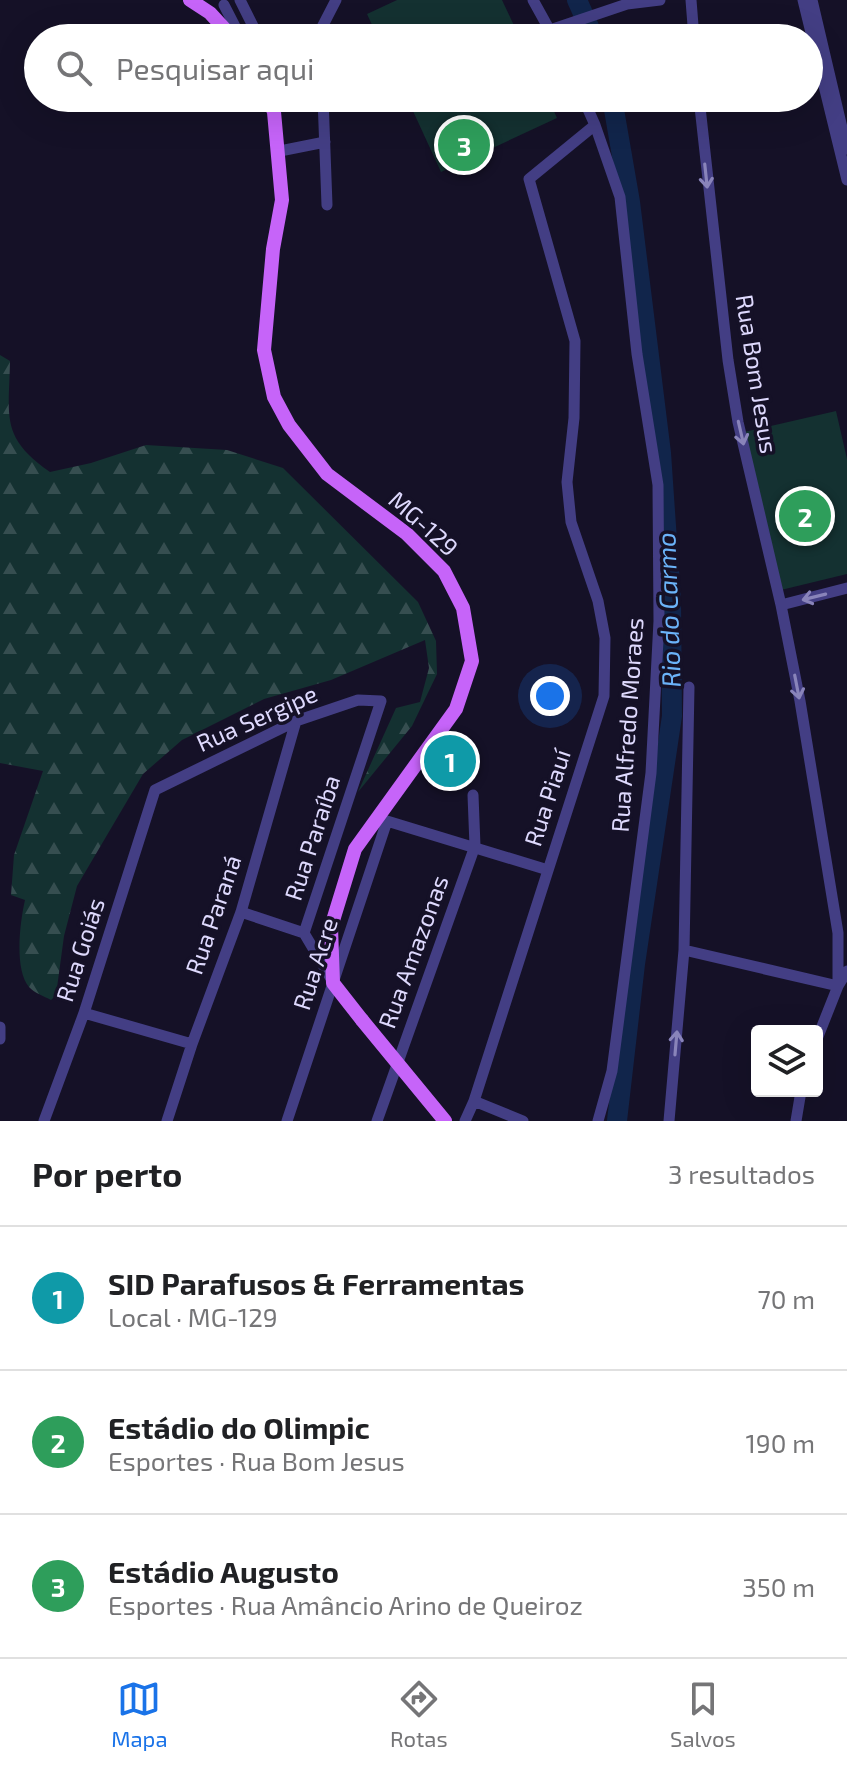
<!DOCTYPE html>
<html lang="pt">
<head>
<meta charset="utf-8">
<style>
	:root { --surface:#fff; --page:#f6f6f6; --text:#202124; --muted:#757577; --line:#e0e0e0; --accent:#1a73e8 }
	body { margin:0; font-family:"Exo 2",sans-serif; background:var(--page); color:var(--text) }
	.controls { position:absolute; right:24px; bottom:24px; display:grid; overflow:hidden; border-radius:8px; box-shadow:0 8px 32px #0002 }
	.controls button { width:72px; height:72px; display:grid; place-items:center; padding:0; border:0; border-bottom:2px solid var(--line); background:var(--surface); color:var(--text); font:40px sans-serif }
	.you { position:absolute; left:550px; top:696px; width:28px; height:28px; margin:-20px; border:6px solid #fff; border-radius:50%; background:#1a73e8; box-shadow:0 0 0 12px #1a73e833 }
	.badge { display:grid; place-items:center; width:52px; height:52px; border-radius:50%; background:var(--accent); color:#fff; font-size:26px; font-weight:700 }
	.pin { position:absolute; translate:-50% -50%; border:4px solid #fff; box-shadow:0 2px 8px #0006 }
	.list { margin:0; padding:0; list-style:none }
	h2 { display:flex; justify-content:space-between; align-items:center; height:104px; margin:0; padding:0 32px; font-size:34px }
	h2 small { font-size:26px; font-weight:400; color:var(--muted) }
	.list li { display:grid; grid-template-columns:52px 1fr auto; gap:24px; align-items:center; box-sizing:border-box; height:144px; padding:0 32px; border-top:2px solid var(--line) }
	.list b { display:block; font-size:30px; white-space:nowrap }
	.list p { margin:0; font-size:26px; white-space:nowrap; color:var(--muted) }
	.list em { font-size:26px; font-style:normal; color:var(--muted) }
	.icon { flex:none; width:44px; height:44px; fill:none; stroke:currentColor; stroke-width:2; stroke-linecap:round; stroke-linejoin:round }
	.map { position:relative; flex:none; width:847px; height:1121px; overflow:hidden }
	.search { position:absolute; background:var(--surface); box-shadow:0 8px 32px #0002; left:24px; right:24px; top:24px; height:88px; display:flex; align-items:center; gap:20px; box-sizing:border-box; padding:0 28px; border-radius:44px; color:var(--muted); font-size:30px }
	.sheet { height:536px; background:var(--surface) }
	nav { display:flex; justify-content:space-around; align-items:center; box-sizing:border-box; height:112px; border-top:2px solid var(--line); background:var(--surface); font-size:22px; color:var(--muted) }
	nav a { display:grid; justify-items:center; gap:4px }
	nav .on { color:var(--accent) }
	.map>svg:first-child { display:block }
	.forest { fill:url(#forest-firs) }
	.garden { fill:#143131 }
	.lines { fill:none; stroke-linecap:round; stroke-linejoin:round }
	.river { stroke:#11254b; stroke-width:20 }
	.minor { stroke:#433e84; stroke-width:11 }
	.major { stroke:#c664f9; stroke-width:14 }
	.major-bridge { stroke:#c664f9; stroke-width:14 }
	.oneway { stroke:#8984ba }
	.labels { text-anchor:middle; stroke-width:7; stroke-linejoin:round; paint-order:stroke }
	.street-label { font-size:24px; fill:#ded9fd; stroke:#151127 }
	.water-label { font-size:26px; font-style:italic; fill:#6bb3f9; stroke:#151127 }
</style>
</head>
<body>
<div class="map">
<svg width="847" height="1121" viewBox="0 0 847 1121">
	<defs>
		<pattern id="forest-firs" width="22" height="20" patternUnits="userSpaceOnUse" patternTransform="scale(2)"><rect width="22" height="20" fill="#143131"/><path d="M5 1l3.5 6h-7zM16 11l3.5 6h-7z" fill="#364e50"/></pattern>
	</defs>
	<rect width="100%" height="100%" fill="#151127"/>
	<path class="forest" d="M 0,355 L 10,361 C 9,417 0,437 50,472 L 91,463 L 146,445 L 227,450 L 283,468 L 418,602 L 436,641 L 437,674 L 412,726 L 358,792 L 396,708 L 420,702 L 429,668 L 425,640 L 331,680 L 264,699 L 182,740 L 143,774 L 77,886 L 64,936 L 56,995 L 51,1000 C 44,996 34,993 29,987 C 14,969 20,922 25,900 L 11,895 L 14,855 L 43,771 L 0,763 Z"/>
	<path class="garden" d="M 397,0 L 502,0 L 520,38 L 378,38 L 367,14 Z
		M 407,98 L 548,98 L 557,118 L 441,172 Z
		M 836,411 L 847,459 L 847,574 L 781,590 L 744,432 Z"/>
	<g class="lines">
		<path class="river" d="M 577,0 L 594,38
			M 612,98 L 630,202 L 661,453 L 671,599 L 672,716 L 635,964 L 617,1121"/>
		<path class="minor" d="M 240,0 L 259,38
			M 533,0 L 554,38
			M 691,0 L 694,38
			M 803,0 L 847,180
			M 812,0 L 847,149
			M 224,5 L 241,38
			M 550,30 L 627,4 L 660,0
			M 319,38 L 319,33 L 336,0
			M 323,98 L 327,205
			M 583,98 L 595,125 L 620,197 L 637,354 L 658,485 L 659,621 L 651,773 L 612,1071 L 598,1121
			M 699,98 L 728,360 L 738,422 L 781,605 L 800,701 L 838,933 L 838,986
			M 280,151 L 325,142
			M 781,605 L 847,588
			M 241,912 L 304,933
			M 684,950 L 689,687
			M 84,1013 L 192,1044
			M 0,1027 L 0,1039
			M 817,1039 L 838,986 L 847,971
			M 474,1101 L 523,1121
			M 44,1121 L 84,1013 L 155,790 L 296,721 L 358,700 L 381,701 L 304,933 L 333,982
			M 167,1121 L 192,1044 L 241,912 L 296,721
			M 287,1121 L 387,821 L 548,870
			M 377,1121 L 475,846 L 473,795
			M 465,1121 L 474,1101 L 604,696 L 605,638 L 598,601 L 571,522 L 567,482 L 574,418 L 575,341 L 529,179 L 595,125
			M 669,1121 L 684,950 L 838,986
			M 796,1121 L 801,1091"/>
		<path class="major" d="M 190,0 L 210,13 L 233,38
			M 268,98 L 274,112 L 282,200 L 273,249 L 264,350 L 274,397 L 289,425 L 327,474 L 407,534 L 444,571 L 463,608 L 472,661 L 456,709 L 355,849 L 331,927 L 333,983 L 362,1020"/>
		<path class="major-bridge" d="M 362,1020 L 445,1121"/>
	</g>
	<defs><path id="oneway-shaft" d="M-6 0H5M1.5-3L5.5 0L1.5 3" fill="none" stroke-width="1.6" stroke-linecap="round" stroke-linejoin="round" transform="scale(2)"/></defs>
	<g class="oneway">
		<use href="#oneway-shaft" transform="translate(706 176) rotate(84)"/>
		<use href="#oneway-shaft" transform="translate(741 433) rotate(77)"/>
		<use href="#oneway-shaft" transform="translate(814 597) rotate(166)"/>
		<use href="#oneway-shaft" transform="translate(797 687) rotate(79)"/>
		<use href="#oneway-shaft" transform="translate(676 1043) rotate(-85)"/>
	</g>
	<g class="labels">
		<g class="street-label">
			<text transform="translate(756 374) rotate(81)" y="8">Rua Bom Jesus</text>
			<text transform="translate(423 524) rotate(42)" y="8">MG-129</text>
			<text transform="translate(257 719) rotate(-24)" y="8">Rua Sergipe</text>
			<text transform="translate(628 725) rotate(-86)" y="8">Rua Alfredo Moraes</text>
			<text transform="translate(548 798) rotate(-72)" y="8">Rua Piauí</text>
			<text transform="translate(313 838) rotate(-72)" y="8">Rua Paraíba</text>
			<text transform="translate(214 915) rotate(-71)" y="8">Rua Paraná</text>
			<text transform="translate(81 950) rotate(-72)" y="8">Rua Goiás</text>
			<text transform="translate(414 952) rotate(-70)" y="8">Rua Amazonas</text>
			<text transform="translate(316 964) rotate(-72)" y="8">Rua Acre</text>
		</g>
		<g class="water-label">
			<text transform="translate(669 610) rotate(-92)" y="9">Rio do Carmo</text>
		</g>
	</g>
</svg>
<div class="controls">
<button><svg class="icon" aria-label="layers" viewBox="0 0 24 24"><path d="M12 4l9 5-9 5-9-5zM3 14l9 5 9-5"/></svg></button>
</div>
<div class="you"></div>
<div class="pin badge" style="left:450px;top:761px;background:#0f9aa8">1</div>
<div class="pin badge" style="left:805px;top:516px;background:#2e9e5b">2</div>
<div class="pin badge" style="left:464px;top:145px;background:#2e9e5b">3</div>
<div class="search"><svg class="icon" aria-label="search" viewBox="0 0 24 24"><circle cx="10" cy="10" r="6"/><path d="M15 15l6 6"/></svg>Pesquisar aqui</div>
</div>
<section class="sheet">
<h2>Por perto<small>3 resultados</small></h2>
<ul class="list">
<li><span class="badge" style="background:#0f9aa8">1</span><div><b>SID Parafusos &amp; Ferramentas</b><p>Local · MG-129</p></div><em>70 m</em></li>
<li><span class="badge" style="background:#2e9e5b">2</span><div><b>Estádio do Olimpic</b><p>Esportes · Rua Bom Jesus</p></div><em>190 m</em></li>
<li><span class="badge" style="background:#2e9e5b">3</span><div><b>Estádio Augusto</b><p>Esportes · Rua Amâncio Arino de Queiroz</p></div><em>350 m</em></li>
</ul>
</section>
<nav>
<a class="on"><svg class="icon" aria-label="map" viewBox="0 0 24 24"><path d="M3 6l6-2 6 2 6-2v14l-6 2-6-2-6 2zM9 4v14M15 6v14"/></svg>Mapa</a>
<a><svg class="icon" aria-label="directions" viewBox="0 0 24 24"><path d="M12 3l9 9-9 9-9-9zM9 14v-3h6M13 9l2 2-2 2"/></svg>Rotas</a>
<a><svg class="icon" aria-label="saved" viewBox="0 0 24 24"><path d="M7 4h10v16l-5-4-5 4z"/></svg>Salvos</a>
</nav>
</body>
</html>
